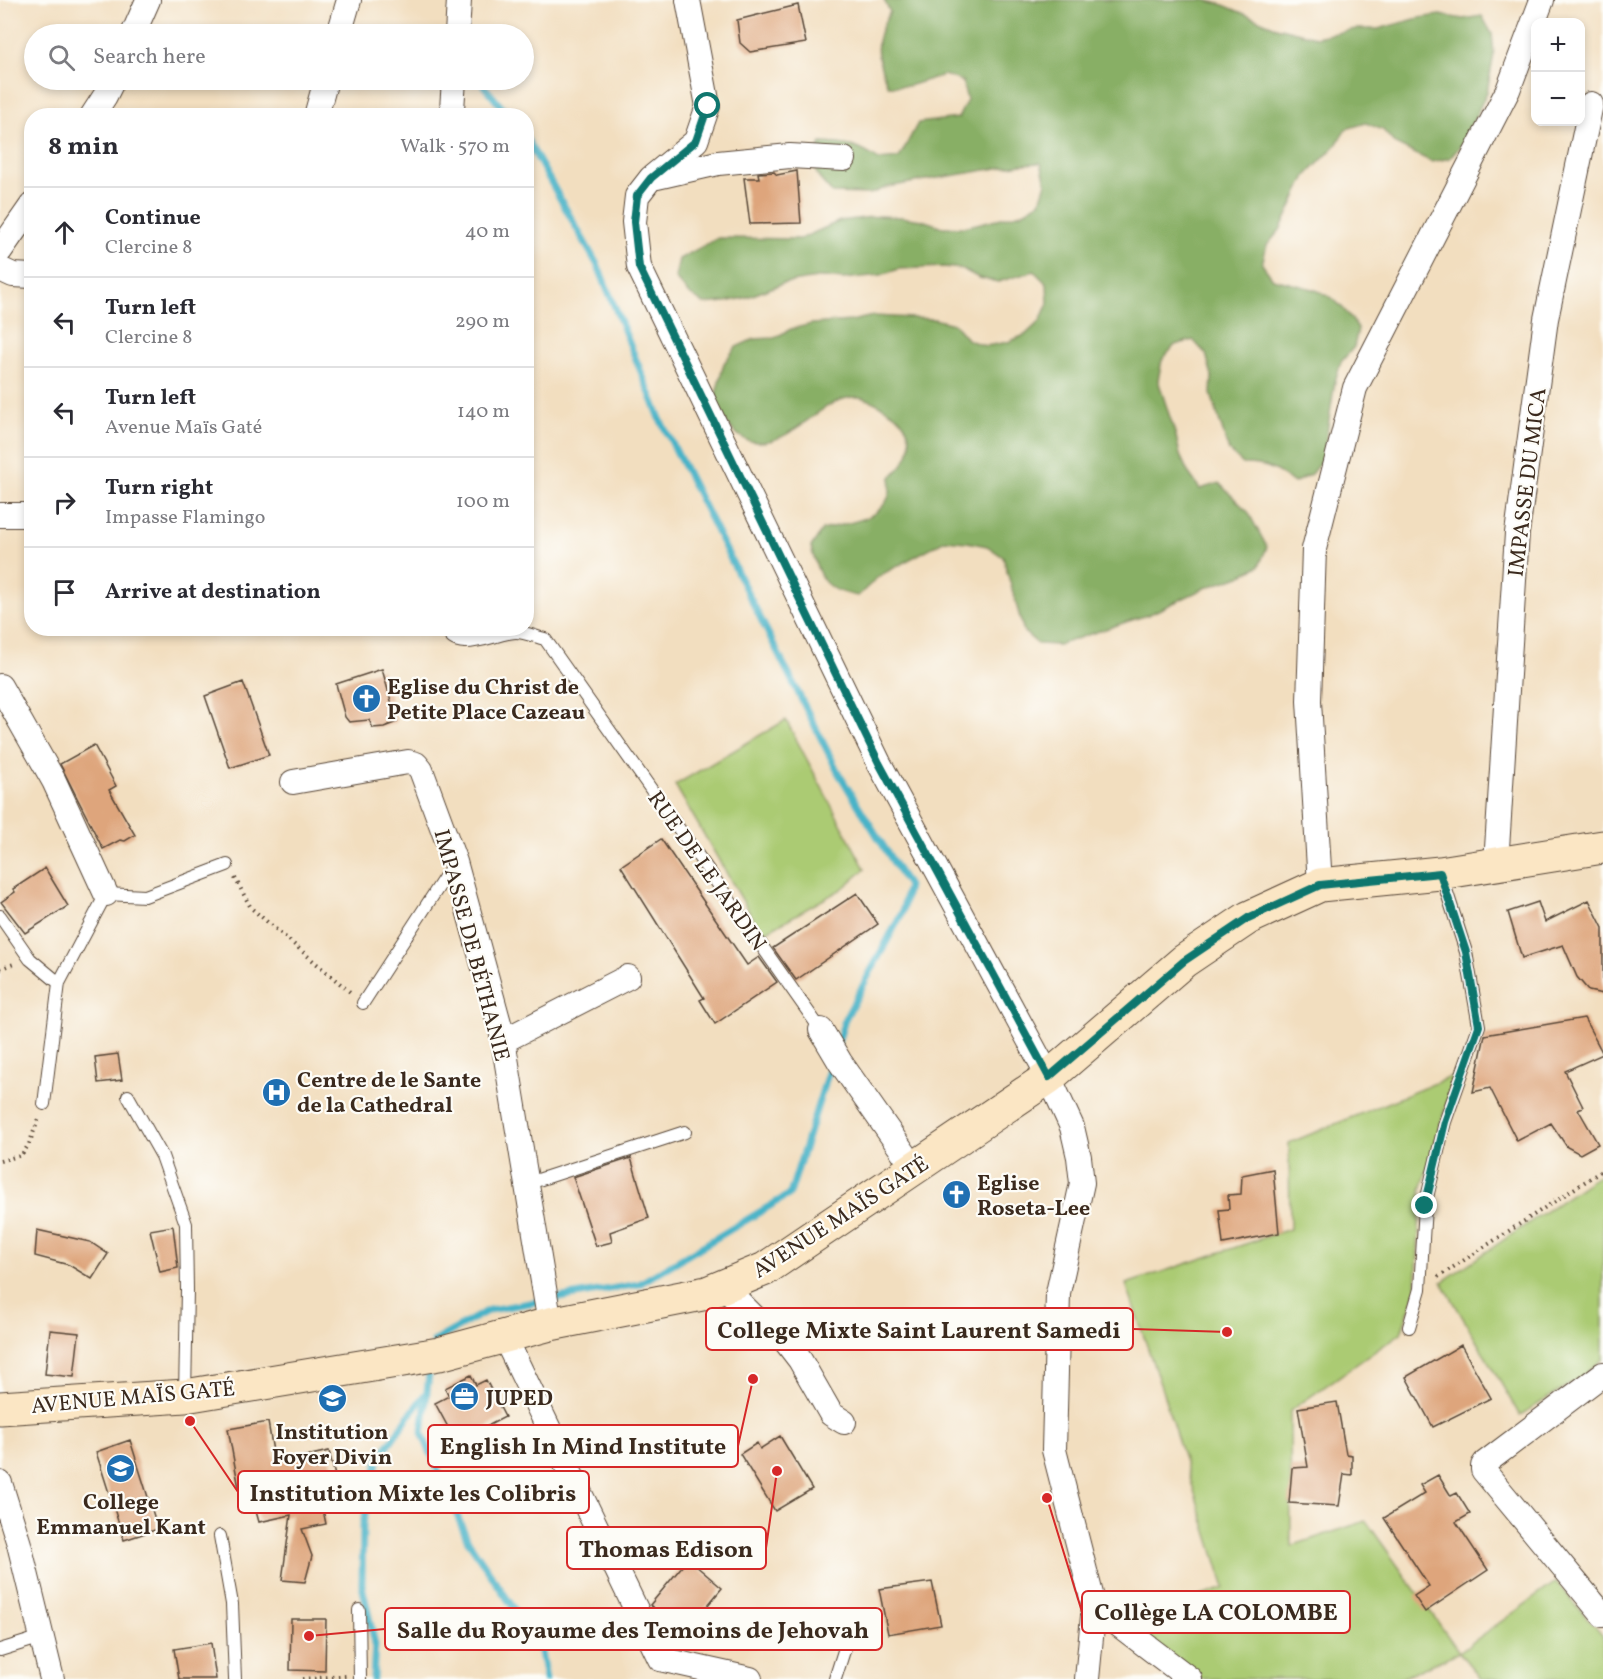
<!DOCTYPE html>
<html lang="en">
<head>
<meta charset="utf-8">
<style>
	:root { --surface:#fff; --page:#f7f7f7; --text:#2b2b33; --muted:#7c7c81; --line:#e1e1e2 }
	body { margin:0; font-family:Vollkorn,serif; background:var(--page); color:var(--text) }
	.controls { position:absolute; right:18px; top:18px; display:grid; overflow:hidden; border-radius:12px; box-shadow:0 3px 9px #0003 }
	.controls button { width:54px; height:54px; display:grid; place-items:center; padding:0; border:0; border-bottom:2px solid var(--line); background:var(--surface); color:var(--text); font:30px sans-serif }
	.stop { position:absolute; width:18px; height:18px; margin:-14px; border:4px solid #0f766e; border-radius:50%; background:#fff }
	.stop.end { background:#0f766e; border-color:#fff; box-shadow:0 2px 6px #0008 }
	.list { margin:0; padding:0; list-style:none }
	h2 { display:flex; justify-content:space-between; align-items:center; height:78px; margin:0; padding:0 24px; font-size:26px }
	h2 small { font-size:20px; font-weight:400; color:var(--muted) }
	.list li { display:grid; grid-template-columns:39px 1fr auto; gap:18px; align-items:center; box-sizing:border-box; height:90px; padding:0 24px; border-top:2px solid var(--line) }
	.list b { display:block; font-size:22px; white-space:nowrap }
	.list p { margin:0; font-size:20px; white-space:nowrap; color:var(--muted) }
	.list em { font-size:20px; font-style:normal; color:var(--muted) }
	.icon { flex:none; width:33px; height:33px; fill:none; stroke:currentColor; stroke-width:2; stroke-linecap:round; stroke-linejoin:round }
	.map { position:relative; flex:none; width:1603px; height:1679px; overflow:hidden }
	.search { position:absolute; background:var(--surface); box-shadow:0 3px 9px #0003; left:24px; top:24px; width:510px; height:66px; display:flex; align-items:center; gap:15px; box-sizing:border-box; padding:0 21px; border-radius:33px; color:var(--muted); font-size:22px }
	.panel { position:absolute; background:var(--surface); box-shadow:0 3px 9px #0003; left:24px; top:108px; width:510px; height:528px; border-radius:24px }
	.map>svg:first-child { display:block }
	.green { fill:#abcb73; stroke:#737a48; stroke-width:1.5 }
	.forest { fill:#88af65; stroke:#626c42; stroke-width:1.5 }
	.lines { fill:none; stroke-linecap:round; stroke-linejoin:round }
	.stream { stroke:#49b3c7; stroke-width:7 }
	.building { fill:#dea57b }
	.lane-casing { stroke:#564536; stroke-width:14 }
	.street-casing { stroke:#564536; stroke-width:26 }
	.secondary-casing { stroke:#564536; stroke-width:35 }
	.path { stroke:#564536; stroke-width:4; stroke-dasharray:1.5 4.5; stroke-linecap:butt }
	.lane { stroke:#fff; stroke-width:12 }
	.street { stroke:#fff; stroke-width:24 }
	.secondary { stroke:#fbe6c4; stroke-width:33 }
	.route { stroke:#0f766e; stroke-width:8 }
	.labels { text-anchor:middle; stroke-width:4.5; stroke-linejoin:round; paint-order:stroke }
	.street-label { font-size:22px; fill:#3b2a1e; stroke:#fdfcf7 }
	.poi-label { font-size:22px; font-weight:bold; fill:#3b2a1e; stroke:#fdfcf7; text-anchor:start }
	.leader { fill:none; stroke:#d62828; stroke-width:2 }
	.callout-dot { fill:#d62828; stroke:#fdfcf7; stroke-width:2 }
	.callout { fill:#fdfcf7; stroke:#d62828; stroke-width:2 }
	.callout-label { font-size:24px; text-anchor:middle; font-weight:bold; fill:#3b2a1e }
</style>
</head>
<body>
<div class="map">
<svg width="1603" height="1679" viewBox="0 0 1603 1679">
	<rect width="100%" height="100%" fill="#fdfcf7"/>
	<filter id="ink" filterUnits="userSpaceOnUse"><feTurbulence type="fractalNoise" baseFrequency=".0167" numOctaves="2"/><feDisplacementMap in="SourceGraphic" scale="12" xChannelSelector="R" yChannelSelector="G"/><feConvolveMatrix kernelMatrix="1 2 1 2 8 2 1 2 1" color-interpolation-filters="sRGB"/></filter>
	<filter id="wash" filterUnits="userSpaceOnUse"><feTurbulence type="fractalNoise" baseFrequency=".008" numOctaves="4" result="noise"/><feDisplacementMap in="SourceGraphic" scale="24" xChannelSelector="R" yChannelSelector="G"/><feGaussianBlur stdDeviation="1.35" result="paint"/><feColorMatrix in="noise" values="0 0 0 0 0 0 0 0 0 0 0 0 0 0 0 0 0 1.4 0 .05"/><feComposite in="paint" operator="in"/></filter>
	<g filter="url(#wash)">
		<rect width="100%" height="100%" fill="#f2debf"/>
		<path class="green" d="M 786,720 L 865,869 L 842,889 L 762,934 L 675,785 Z
			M 1455,1075 L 1421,1190 L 1416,1290 L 1401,1333 L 1290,1411 L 1291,1546 L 1366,1521 L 1459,1652 L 1556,1582 L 1603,1636 L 1603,1679 L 1481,1679 L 1459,1652 L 1400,1679 L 1187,1679 L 1124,1622 L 1225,1588 L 1161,1387 L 1126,1284 L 1290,1229 L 1289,1143 Z
			M 1599,1175 L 1603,1185 L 1603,1359 L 1584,1375 L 1520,1416 L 1442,1282 Z"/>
		<path class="forest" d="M 884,0 L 1204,0 L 1221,4 L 1276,27 L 1316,37 L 1356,29 L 1378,29 L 1419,18 L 1440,15 L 1463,19 L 1482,16 L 1492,34 L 1494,54 L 1487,92 L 1463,143 L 1450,158 L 1432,162 L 1395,144 L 1383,130 L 1366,123 L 1346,129 L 1336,145 L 1306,176 L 1280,230 L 1267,245 L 1262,264 L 1273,279 C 1315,290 1334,288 1358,329 L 1354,347 L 1341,362 L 1335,381 L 1323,459 L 1311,474 L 1294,483 C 1276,469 1266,464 1243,464 L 1229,451 L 1211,394 L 1212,376 L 1206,354 L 1193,340 L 1175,345 L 1162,360 L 1158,380 L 1176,436 L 1180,455 L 1188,472 L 1200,489 L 1219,483 L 1248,512 L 1267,547 L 1259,566 L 1240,576 L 1205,588 L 1150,614 L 1058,645 L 1038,644 L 1024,632 L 1003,557 L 987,546 L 967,542 L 945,540 L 879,576 L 858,596 C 823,590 820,580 811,547 L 822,530 C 845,522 879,522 889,496 C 891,491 890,482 891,477 C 901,467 911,457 910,442 C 909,427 901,417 888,410 C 880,405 869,398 859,397 C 823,394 795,445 756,442 C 736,441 724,419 713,405 L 724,363 L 736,347 L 754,339 L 774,338 L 791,329 L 812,324 L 851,321 L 873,316 L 934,319 L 954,324 L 968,340 L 986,346 L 1008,342 L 1025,335 L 1040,321 L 1048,303 L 1047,284 L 1034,271 L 998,282 L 979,278 L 962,269 L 944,267 L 899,269 L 881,275 L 843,279 L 824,277 L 784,283 L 745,298 L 725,302 L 704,304 L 688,293 L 675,278 L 679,259 L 718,238 L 800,239 L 840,221 L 880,216 L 901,217 L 922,220 L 943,227 L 964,227 L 1022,213 L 1040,202 L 1046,183 L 1041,163 L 1022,164 L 926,180 L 888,187 L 870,194 L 832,193 L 819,178 L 811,160 L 821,143 C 847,144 857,145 879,160 L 899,158 L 918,123 L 958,118 L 967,100 L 962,81 L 944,75 L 908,86 L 888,86 C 875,55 872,42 890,12 Z"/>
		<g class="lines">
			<path class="stream" d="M 479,80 L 509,116
				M 526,138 L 598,266 L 661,421 L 839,774 L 908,886 L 902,913 L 845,1019 L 837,1046
				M 434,1341 L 489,1310 L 639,1284 L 790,1194 L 832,1060
				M 430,1366 L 422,1433 L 468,1541 L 540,1647 L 546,1679
				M 373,1679 L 375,1644 L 362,1585 L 363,1523 L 379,1458 L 425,1394"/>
		</g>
		<g id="blocks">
			<path class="building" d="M 798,5 L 806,43 L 750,52 L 740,43 L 737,20 Z
				M 797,171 L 801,223 L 750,224 L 744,178 L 759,178 L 758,173 L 774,172 L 777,175 Z
				M 382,669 L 397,722 L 384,727 L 373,728 L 369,720 L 349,722 L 345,717 L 336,684 Z
				M 243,682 L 269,755 L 230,768 L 205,696 Z
				M 94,745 L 116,786 L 109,790 L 135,835 L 125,841 L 120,840 L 103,849 L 60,764 Z
				M 661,839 L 747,965 L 759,957 L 777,982 L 715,1024 L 700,1000 L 704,998 L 621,866 Z
				M 45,868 L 68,906 L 25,933 L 1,902 L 15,892 L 13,889 Z
				M 857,893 L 878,924 L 796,980 L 773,948 Z
				M 1589,900 L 1603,928 L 1603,994 L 1589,991 L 1577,977 L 1563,945 L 1522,958 L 1508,912 L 1538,902 L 1545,922 Z
				M 1584,1018 L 1603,1054 L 1565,1071 L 1583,1107 L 1578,1109 L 1598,1144 L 1580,1154 L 1567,1147 L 1551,1123 L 1517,1141 L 1490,1088 L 1473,1092 L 1485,1035 Z
				M 118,1054 L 122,1080 L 98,1083 L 95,1057 Z
				M 631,1158 L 649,1218 L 610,1232 L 612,1242 L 596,1246 L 573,1177 Z
				M 1273,1169 L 1279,1233 L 1223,1244 L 1219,1210 L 1229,1209 L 1228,1195 L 1241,1194 L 1242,1175 Z
				M 173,1226 L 178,1268 L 160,1272 L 150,1230 Z
				M 37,1230 L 90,1242 L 108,1254 L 92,1279 L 69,1265 L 35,1256 Z
				M 50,1330 L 79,1333 L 74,1377 L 45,1374 Z
				M 1461,1345 L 1491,1398 L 1433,1427 L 1406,1377 Z
				M 471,1375 L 476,1385 L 486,1380 L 505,1417 L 472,1434 L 470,1432 L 455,1440 L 435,1403 L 449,1396 L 445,1388 Z
				M 1337,1402 L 1346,1454 L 1352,1455 L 1352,1475 L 1344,1474 L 1339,1506 L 1289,1503 L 1292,1468 L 1308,1467 L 1298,1408 Z
				M 268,1422 L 275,1463 L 329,1451 L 342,1505 L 323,1510 L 326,1524 L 302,1529 L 312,1556 L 305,1582 L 282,1580 L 291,1515 L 259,1522 L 249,1486 L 239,1488 L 228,1429 Z
				M 780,1436 L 812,1489 L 775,1511 L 740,1454 L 757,1443 L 760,1449 Z
				M 130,1440 L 158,1529 L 124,1540 L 96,1452 Z
				M 1438,1475 L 1451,1496 L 1457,1493 L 1470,1514 L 1456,1522 L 1488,1570 L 1425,1612 L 1414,1596 L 1429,1586 L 1384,1518 L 1425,1493 L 1420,1485 Z
				M 688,1559 L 722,1588 L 684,1634 L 650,1605 Z
				M 932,1582 L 941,1625 L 888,1634 L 879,1589 Z
				M 291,1619 L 326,1619 L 325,1671 L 290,1670 Z
				M 211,1643 L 216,1679 L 179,1679 L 174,1649 Z"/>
		</g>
	</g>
	<g filter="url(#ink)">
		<use href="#blocks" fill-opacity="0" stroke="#564536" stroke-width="1.5"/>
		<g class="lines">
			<defs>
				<path id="lane" d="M 446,628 C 454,657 497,632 516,632 C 525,632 536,637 545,639 L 821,1030
					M 0,916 L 30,959 L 59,983
					M 363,1003 L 454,863
					M 128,1096 L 162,1156 L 186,1224 L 187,1290 L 185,1394
					M 44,1104 L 59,983 L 106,894 L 145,896 L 227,865
					M 526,1184 L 685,1132
					M 1409,1327 L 1420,1289 L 1425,1206 L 1445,1122 L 1479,1026 L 1466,952 L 1441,874
					M 220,1536 L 232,1604 L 235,1679
					M 359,1610 L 360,1679
					M 0,1650 L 42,1637
					M 835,1679 L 850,1632"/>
				<path id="street" d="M 688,0 L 708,106 L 696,141 L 651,178 L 637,196 L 634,222 L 639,267 L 879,763 L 1049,1077 L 1072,1127 L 1079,1157 L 1082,1183 L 1058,1293 L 1054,1450 L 1094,1606 L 1087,1679
					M 133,34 L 148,0
					M 339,34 L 349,0
					M 457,34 L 459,0
					M 452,109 L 454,80
					M 92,116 L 105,96 L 113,80
					M 316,116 L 326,80
					M 657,177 L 718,163 L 790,156 L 844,159
					M 0,251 L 32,205
					M 0,269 L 13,275 L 32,276
					M 0,515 L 32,515
					M 0,686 L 54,781 L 106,894
					M 293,782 L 408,762 L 416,764 L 421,770 L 455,862 L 502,1034 L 550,1324
					M 1496,864 L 1517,533 L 1546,319 L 1591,104
					M 1320,885 L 1309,701 L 1314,549 L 1355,388 L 1508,90 L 1542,0
					M 821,1030 L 840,1062 L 915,1169
					M 503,1041 L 628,977
					M 723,1286 L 758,1321 L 780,1334 L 800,1360 L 831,1414 L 844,1422
					M 504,1336 L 660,1659 L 750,1679
					M 1603,1374 L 1485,1463 L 1483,1466 L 1483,1470 L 1603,1615
					M 0,1483 L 19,1544 L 52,1679
					M 1094,1606 L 1190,1679"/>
				<path id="secondary" d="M 0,1408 L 185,1396 L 439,1354 L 550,1324 L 707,1293 L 765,1269 L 1049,1077 L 1184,961 L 1248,918 L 1320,885 L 1440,873 L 1603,847"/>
			</defs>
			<use href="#lane" class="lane-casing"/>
			<use href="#street" class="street-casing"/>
			<use href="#secondary" class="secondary-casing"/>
			<path class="path" d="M 235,878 L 251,908 L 350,992
				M 0,969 L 14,964
				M 0,1161 L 22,1155 L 29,1144 L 39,1118
				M 1438,1277 L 1603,1170
				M 302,1679 L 346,1676"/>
			<use href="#lane" class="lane"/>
			<use href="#street" class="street"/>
			<use href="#secondary" class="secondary"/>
		</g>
	</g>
	<g class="lines" filter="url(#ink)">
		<path class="route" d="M 708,106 L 696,141 L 651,178 L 637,196 L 634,222 L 639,267 L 879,763 L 1049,1077 L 1184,961 L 1248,918 L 1320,885 L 1440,873 L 1466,952 L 1479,1026 L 1445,1122 L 1425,1206"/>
	</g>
	<defs>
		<symbol id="church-disc" viewBox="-11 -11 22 22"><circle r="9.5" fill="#1f6fb2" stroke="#fdfcf7"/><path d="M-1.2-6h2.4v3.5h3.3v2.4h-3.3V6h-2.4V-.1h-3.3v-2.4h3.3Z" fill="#fff"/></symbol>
		<symbol id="hospital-disc" viewBox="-11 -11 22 22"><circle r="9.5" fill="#1f6fb2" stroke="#fdfcf7"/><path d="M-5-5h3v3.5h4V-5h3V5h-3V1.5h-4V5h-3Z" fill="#fff"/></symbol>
		<symbol id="office-disc" viewBox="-11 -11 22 22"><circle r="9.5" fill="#1f6fb2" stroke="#fdfcf7"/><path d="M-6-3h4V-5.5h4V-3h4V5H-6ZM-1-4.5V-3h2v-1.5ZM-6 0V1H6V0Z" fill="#fff"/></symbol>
		<symbol id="school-disc" viewBox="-11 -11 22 22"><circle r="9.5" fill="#1f6fb2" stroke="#fdfcf7"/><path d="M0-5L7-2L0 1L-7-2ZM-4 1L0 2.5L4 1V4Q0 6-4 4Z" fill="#fff"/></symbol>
	</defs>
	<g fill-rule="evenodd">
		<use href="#church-disc" x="350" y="682" width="33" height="33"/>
		<use href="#hospital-disc" x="260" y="1076" width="33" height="33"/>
		<use href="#church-disc" x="940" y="1178" width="33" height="33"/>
		<use href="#office-disc" x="448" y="1380" width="33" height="33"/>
		<use href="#school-disc" x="316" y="1382" width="33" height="33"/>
		<use href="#school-disc" x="104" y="1452" width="33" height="33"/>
	</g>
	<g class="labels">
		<g class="street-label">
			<text transform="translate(1526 482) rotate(-83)" y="8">IMPASSE DU MICA</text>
			<text transform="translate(708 870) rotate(55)" y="8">RUE DE LE JARDIN</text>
			<text transform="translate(473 945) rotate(75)" y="8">IMPASSE DE BÉTHANIE</text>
			<text transform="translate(840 1216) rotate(-33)" y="8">AVENUE MAÏS GATÉ</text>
			<text transform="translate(133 1396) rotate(-5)" y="8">AVENUE MAÏS GATÉ</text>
		</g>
		<g class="poi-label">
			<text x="387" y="694">Eglise du Christ de<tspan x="387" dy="25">Petite Place Cazeau</tspan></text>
			<text x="297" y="1087">Centre de le Sante<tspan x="297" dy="25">de la Cathedral</tspan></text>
			<text x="977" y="1190">Eglise<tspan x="977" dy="25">Roseta-Lee</tspan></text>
			<text x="486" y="1405">JUPED</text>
			<text x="332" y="1439" text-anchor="middle">Institution<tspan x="332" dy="25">Foyer Divin</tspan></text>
			<text x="121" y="1509" text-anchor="middle">College<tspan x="121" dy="25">Emmanuel Kant</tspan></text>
		</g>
	</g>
	<path class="leader" d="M1227 1332L1133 1329M753 1379L738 1446M190 1421L238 1492M777 1471L766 1548M1047 1498L1082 1612M309 1636L385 1629"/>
	<g class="callout-dot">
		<circle cx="1227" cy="1332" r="6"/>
		<circle cx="753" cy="1379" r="6"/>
		<circle cx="190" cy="1421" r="6"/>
		<circle cx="777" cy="1471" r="6"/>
		<circle cx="1047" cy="1498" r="6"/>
		<circle cx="309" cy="1636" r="6"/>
	</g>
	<g class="callout">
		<rect x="706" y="1308" width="427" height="42" rx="6"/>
		<rect x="428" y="1425" width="310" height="42" rx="6"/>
		<rect x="238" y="1471" width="351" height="42" rx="6"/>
		<rect x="567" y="1527" width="199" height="42" rx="6"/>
		<rect x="1082" y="1591" width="268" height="42" rx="6"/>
		<rect x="385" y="1608" width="497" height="42" rx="6"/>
	</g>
	<g class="callout-label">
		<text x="919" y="1338">College Mixte Saint Laurent Samedi</text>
		<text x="583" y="1454">English In Mind Institute</text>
		<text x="413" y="1501">Institution Mixte les Colibris</text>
		<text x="666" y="1557">Thomas Edison</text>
		<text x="1216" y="1620">Collège LA COLOMBE</text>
		<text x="633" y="1638">Salle du Royaume des Temoins de Jehovah</text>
	</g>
</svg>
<div class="controls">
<button>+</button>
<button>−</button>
</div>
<div class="stop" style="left:708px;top:106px"></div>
<div class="stop end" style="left:1425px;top:1206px"></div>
<div class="search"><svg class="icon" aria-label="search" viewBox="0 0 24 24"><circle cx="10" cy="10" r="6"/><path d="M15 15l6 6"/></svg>Search here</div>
<section class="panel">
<h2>8 min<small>Walk · 570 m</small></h2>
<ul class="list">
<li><svg class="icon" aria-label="ahead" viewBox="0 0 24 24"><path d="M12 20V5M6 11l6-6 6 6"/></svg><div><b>Continue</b><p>Clercine 8</p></div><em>40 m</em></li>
<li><svg class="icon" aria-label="left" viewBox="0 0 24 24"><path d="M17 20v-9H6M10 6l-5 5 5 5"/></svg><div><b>Turn left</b><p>Clercine 8</p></div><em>290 m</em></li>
<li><svg class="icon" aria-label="left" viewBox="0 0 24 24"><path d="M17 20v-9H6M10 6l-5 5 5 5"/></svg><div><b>Turn left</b><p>Avenue Maïs Gaté</p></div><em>140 m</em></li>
<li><svg class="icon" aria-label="right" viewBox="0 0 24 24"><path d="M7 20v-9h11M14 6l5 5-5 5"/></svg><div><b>Turn right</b><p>Impasse Flamingo</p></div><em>100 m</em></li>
<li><svg class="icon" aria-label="arrive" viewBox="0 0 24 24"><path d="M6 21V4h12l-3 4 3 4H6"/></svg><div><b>Arrive at destination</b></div></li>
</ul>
</section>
</div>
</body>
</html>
